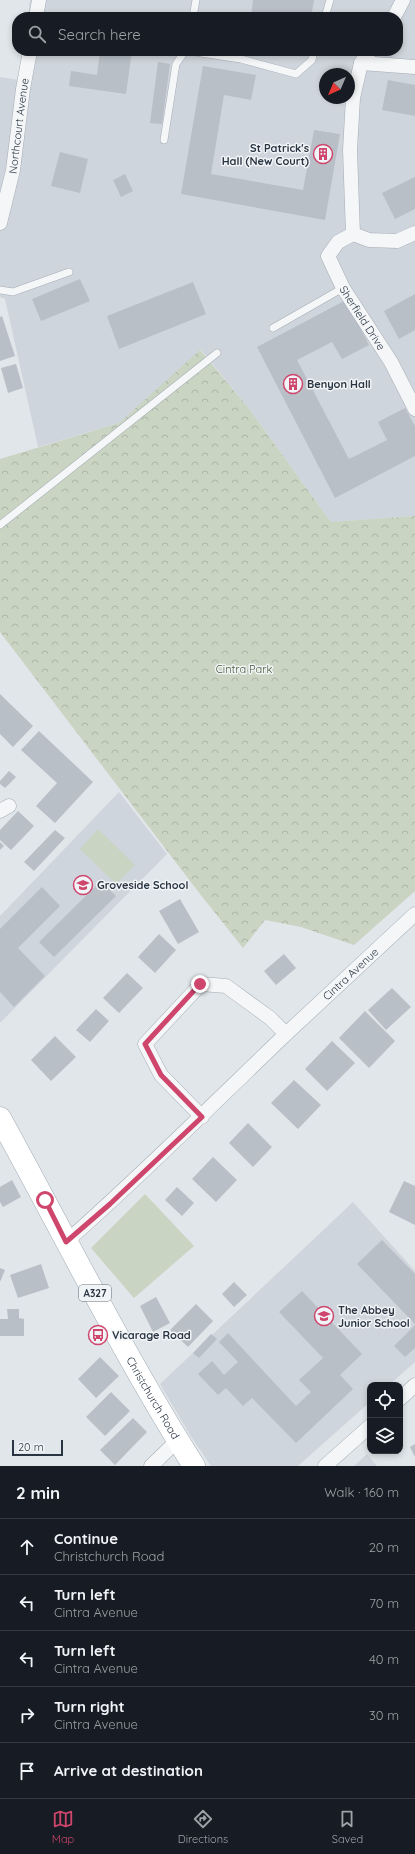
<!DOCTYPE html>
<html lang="en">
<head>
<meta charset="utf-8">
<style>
	:root { --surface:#171b24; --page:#20242c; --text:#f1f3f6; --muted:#9ea1a6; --line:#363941; --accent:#cf466d }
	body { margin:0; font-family:Quicksand,sans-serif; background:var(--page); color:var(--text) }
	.controls { position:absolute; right:12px; bottom:12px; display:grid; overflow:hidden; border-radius:8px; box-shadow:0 2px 6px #0003 }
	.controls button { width:36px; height:36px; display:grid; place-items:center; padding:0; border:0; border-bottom:1px solid var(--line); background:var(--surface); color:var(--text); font:20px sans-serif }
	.compass { position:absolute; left:319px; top:68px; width:36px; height:36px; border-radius:50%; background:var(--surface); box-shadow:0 2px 6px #0003; rotate:224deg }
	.scale { position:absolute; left:12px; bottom:10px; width:51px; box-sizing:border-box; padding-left:4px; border:2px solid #293542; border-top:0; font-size:11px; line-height:14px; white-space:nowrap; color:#293542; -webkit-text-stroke:3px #f1f4f7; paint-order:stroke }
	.stop { position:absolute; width:12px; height:12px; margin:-9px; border:3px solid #cf466d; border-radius:50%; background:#fff }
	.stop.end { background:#cf466d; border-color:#fff; box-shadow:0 1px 4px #0008 }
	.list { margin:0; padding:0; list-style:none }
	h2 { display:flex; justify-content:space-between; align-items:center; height:52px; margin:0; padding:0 16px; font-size:17px }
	h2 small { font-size:13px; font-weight:400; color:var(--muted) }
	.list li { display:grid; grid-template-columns:26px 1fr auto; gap:12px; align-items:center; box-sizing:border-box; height:56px; padding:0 16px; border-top:1px solid var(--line) }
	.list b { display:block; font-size:15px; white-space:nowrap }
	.list p { margin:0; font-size:13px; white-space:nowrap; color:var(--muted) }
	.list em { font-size:13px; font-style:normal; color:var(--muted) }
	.icon { flex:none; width:22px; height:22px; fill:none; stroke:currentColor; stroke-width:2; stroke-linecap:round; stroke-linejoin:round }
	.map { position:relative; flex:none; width:415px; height:1466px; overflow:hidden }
	.search { position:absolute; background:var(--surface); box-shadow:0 2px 6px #0003; left:12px; right:12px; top:12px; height:44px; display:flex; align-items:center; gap:10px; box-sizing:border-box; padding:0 14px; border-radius:16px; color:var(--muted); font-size:15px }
	.sheet { height:332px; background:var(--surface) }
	nav { display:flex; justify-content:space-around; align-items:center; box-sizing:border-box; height:56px; border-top:1px solid var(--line); background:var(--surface); font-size:11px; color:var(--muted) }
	nav a { display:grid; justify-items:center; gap:2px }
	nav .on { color:var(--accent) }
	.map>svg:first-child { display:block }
	.built { fill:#cfd5dc; fill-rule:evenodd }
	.grass { fill:#c9d4c2 }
	.forest { fill:url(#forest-crowns) }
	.building { fill:#b8bfc7 }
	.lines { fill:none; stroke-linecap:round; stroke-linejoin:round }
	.lane-casing { stroke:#a6adb4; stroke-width:8 }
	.street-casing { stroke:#a6adb4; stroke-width:15 }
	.primary-casing { stroke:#a0acb6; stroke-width:23 }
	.lane { stroke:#f4f6f8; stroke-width:7 }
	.street { stroke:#f4f6f8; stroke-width:14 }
	.primary { stroke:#fff; stroke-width:22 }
	.route { stroke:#cf466d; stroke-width:5 }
	.labels { text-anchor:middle; stroke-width:3; stroke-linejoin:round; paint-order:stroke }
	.shield { fill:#f1f4f7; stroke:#656e78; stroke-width:1 }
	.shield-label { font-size:10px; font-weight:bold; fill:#293542 }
	.street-label { font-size:11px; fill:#293542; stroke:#f1f4f7 }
	.poi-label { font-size:11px; font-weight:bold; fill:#293542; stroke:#f1f4f7; text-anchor:start }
	.park-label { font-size:11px; fill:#435d36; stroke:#f1f4f7 }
</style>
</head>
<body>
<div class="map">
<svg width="415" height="1466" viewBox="0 0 415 1466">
	<defs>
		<pattern id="forest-crowns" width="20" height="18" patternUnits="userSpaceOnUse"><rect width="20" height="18" fill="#c9d4c2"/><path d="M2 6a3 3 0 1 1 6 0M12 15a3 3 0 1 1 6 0" fill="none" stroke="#adb7a8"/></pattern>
	</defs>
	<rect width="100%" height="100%" fill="#e1e6ea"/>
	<path class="built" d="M 30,0 L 415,0 L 415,516 L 331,522 L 247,406 L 201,350 L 119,423 L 38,447 L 5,299 L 0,297 L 0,77 L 19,80 L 23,51 L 398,51 L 398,17 L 28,17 ZM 325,74 L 349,74 L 349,98 L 325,98 Z
		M 119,792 L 167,854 L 0,1023 L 0,916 Z
		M 353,1202 L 415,1271 L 415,1362 L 389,1385 L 370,1385 L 370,1402 L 298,1466 L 211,1466 L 190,1435 L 160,1384 Z
		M 367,1454 L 377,1466 L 354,1466 Z"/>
	<path class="grass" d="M 98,829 L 135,865 L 116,884 L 80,849 Z
		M 145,1194 L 194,1246 L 134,1298 L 91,1248 Z"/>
	<path class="forest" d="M 200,350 L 247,406 L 331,522 L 415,516 L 415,891 L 354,945 L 301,927 L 265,920 L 243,948 L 200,894 L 0,632 L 0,459 L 119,423 Z"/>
	<path class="building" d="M 253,0 L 314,0 L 311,17 L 251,17 Z
		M 100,51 L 132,51 L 126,94 L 69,86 L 71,71 L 97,75 Z
		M 158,62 L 170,64 L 162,124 L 150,123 Z
		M 203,66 L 256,75 L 251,100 L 224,95 L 211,174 L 303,190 L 314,130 L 340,134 L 325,220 L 181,194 Z
		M 388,80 L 415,85 L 415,116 L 382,110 Z
		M 60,152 L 88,159 L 80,193 L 51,186 Z
		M 125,174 L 133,191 L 121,197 L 113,180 Z
		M 415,177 L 415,209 L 395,219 L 382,193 Z
		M 80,279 L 90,301 L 41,321 L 32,299 Z
		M 193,282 L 206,314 L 119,349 L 107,316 Z
		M 415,294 L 415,330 L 399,339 L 384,311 Z
		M 346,300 L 369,345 L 342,359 L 332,342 L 297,360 L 349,459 L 387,440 L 378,422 L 405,408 L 415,426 L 415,456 L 335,498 L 257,347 Z
		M 2,316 L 15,356 L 0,361 L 0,317 Z
		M 16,364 L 23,388 L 8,393 L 1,368 Z
		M 0,694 L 33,726 L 13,747 L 0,734 Z
		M 39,731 L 93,782 L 55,823 L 36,806 L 57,783 L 21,750 Z
		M 9,771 L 16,777 L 5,788 L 0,784 L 0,781 Z
		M 18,811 L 34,826 L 11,850 L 0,840 L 0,830 Z
		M 55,830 L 65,838 L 34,871 L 24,862 Z
		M 0,842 L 4,846 L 0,850 Z
		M 101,881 L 116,896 L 54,957 L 39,942 Z
		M 42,887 L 60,906 L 18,948 L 45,976 L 14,1007 L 0,992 L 0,929 Z
		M 180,899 L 199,932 L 178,944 L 159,911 Z
		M 159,934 L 176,950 L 155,973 L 138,957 Z
		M 284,954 L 296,968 L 276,985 L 264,971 Z
		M 127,973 L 143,988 L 119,1013 L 103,998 Z
		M 392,988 L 411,1007 L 386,1030 L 368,1010 Z
		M 96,1009 L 109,1021 L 90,1042 L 76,1030 Z
		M 365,1011 L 395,1041 L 369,1068 L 339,1038 Z
		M 55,1036 L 76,1057 L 51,1081 L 31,1060 Z
		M 332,1041 L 355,1063 L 327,1091 L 305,1069 Z
		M 294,1080 L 321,1105 L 298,1129 L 271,1103 Z
		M 248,1123 L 272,1147 L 253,1167 L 229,1143 Z
		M 213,1157 L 237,1180 L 216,1202 L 192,1179 Z
		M 12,1180 L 21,1197 L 3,1207 L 0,1202 L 0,1187 Z
		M 404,1181 L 415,1186 L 415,1225 L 389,1212 Z
		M 177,1187 L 194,1203 L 182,1216 L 165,1200 Z
		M 382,1240 L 415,1274 L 415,1324 L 357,1264 Z
		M 41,1264 L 49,1288 L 18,1298 L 10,1275 Z
		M 0,1268 L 5,1270 L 0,1282 Z
		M 234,1282 L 247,1295 L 234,1307 L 222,1294 Z
		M 302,1291 L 362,1354 L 340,1375 L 353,1389 L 296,1443 L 252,1398 L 243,1406 L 226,1388 L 218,1395 L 198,1374 L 212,1361 L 224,1375 L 238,1362 L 219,1342 L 228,1333 L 296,1406 L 311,1392 L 299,1380 L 323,1358 L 279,1312 Z
		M 156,1297 L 170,1323 L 153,1332 L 140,1306 Z
		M 196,1304 L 213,1321 L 188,1347 L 170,1330 Z
		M 7,1309 L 19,1309 L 19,1318 L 24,1319 L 24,1336 L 0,1336 L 0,1319 L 8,1319 Z
		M 415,1325 L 415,1348 L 405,1357 L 394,1346 Z
		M 211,1334 L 217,1339 L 199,1358 L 193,1353 Z
		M 100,1357 L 119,1376 L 96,1398 L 78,1379 Z
		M 111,1392 L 130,1411 L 105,1436 L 86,1417 Z
		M 133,1418 L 147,1432 L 115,1465 L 100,1450 Z
		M 415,1444 L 415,1457 L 410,1447 Z"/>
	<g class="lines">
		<defs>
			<path id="lane" d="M 193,17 L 196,0
				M 325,17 L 330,0
				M 188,51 L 241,59 L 296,74 L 312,60 L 314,51
				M 164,140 L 176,64 L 185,51
				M 0,290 L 13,292 L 69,272
				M 273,328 L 343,288
				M 0,525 L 217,353"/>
			<g id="street">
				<path d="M 36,17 L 39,0"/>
				<path d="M 394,17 L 403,0"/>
				<path d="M 361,63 L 415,67"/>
				<path id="s1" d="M 0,223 L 13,170 L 23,89 L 30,51"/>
				<path id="s2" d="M 415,233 L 397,241 L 369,240 L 353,234 L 338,242 L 328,256 L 343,288 L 391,362 L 415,409"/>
				<path d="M 353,234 L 350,150 L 353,98 L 361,63 L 370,51"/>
				<path d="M 0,811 L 9,806"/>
				<path d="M 202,1117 L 161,1075 L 145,1044 L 201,984 L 226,986 L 270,1018 L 286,1034"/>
				<path id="s3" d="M 66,1242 C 142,1175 213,1104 286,1034 C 329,994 372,954 415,914"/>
				<path d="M 400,1399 L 415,1385"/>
				<path d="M 151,1466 L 178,1440"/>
				<path d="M 325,1466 L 370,1426"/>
			</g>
			<g id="primary">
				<path id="s4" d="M 0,1118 C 64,1234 123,1354 194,1466"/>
			</g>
		</defs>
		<use href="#lane" class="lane-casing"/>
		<use href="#street" class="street-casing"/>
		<use href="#primary" class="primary-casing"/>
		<use href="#lane" class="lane"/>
		<use href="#street" class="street"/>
		<use href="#primary" class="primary"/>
	</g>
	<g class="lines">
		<path class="route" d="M 45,1200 L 66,1242 L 110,1204 L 202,1117 L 161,1075 L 145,1044 L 200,984"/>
	</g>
	<defs>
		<symbol id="building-ring" viewBox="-11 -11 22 22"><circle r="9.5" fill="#f1f4f7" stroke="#cf466d" stroke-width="1.5"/><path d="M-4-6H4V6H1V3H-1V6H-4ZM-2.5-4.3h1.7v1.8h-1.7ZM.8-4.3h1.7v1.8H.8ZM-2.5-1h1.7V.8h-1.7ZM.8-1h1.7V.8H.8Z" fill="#cf466d"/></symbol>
		<symbol id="school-ring" viewBox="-11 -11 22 22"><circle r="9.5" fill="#f1f4f7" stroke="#cf466d" stroke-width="1.5"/><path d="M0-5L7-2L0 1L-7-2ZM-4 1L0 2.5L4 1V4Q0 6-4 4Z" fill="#cf466d"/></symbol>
		<symbol id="bus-ring" viewBox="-11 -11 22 22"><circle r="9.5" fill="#f1f4f7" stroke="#cf466d" stroke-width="1.5"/><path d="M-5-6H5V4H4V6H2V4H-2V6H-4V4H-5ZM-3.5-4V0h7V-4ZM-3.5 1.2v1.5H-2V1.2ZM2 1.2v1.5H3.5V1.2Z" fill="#cf466d"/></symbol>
	</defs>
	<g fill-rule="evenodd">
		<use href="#building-ring" x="312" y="143" width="22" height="22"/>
		<use href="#building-ring" x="282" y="373" width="22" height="22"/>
		<use href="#school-ring" x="72" y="874" width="22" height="22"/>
		<use href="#school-ring" x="313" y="1305" width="22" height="22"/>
		<use href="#bus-ring" x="87" y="1324" width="22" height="22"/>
	</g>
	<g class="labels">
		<rect class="shield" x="79" y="1285" width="32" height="16" rx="3"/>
		<g class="shield-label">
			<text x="95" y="1297">A327</text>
		</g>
		<g class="street-label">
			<text dy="4" stroke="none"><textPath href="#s1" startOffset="99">Northcourt Avenue</textPath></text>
			<text dy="4" stroke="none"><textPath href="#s2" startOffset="170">Sherfield Drive</textPath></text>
			<text dy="4" stroke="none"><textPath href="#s3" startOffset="391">Cintra Avenue</textPath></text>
			<text dy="4" stroke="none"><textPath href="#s4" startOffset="319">Christchurch Road</textPath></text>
		</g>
		<g class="poi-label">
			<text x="309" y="152" text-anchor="end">St Patrick's<tspan x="309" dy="13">Hall (New Court)</tspan></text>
			<text x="307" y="388">Benyon Hall</text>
			<text x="97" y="889">Groveside School</text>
			<text x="338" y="1314">The Abbey<tspan x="338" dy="13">Junior School</tspan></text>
			<text x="112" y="1339">Vicarage Road</text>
		</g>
		<g class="park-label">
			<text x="244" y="673">Cintra Park</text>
		</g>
	</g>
</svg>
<div class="controls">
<button><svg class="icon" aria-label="locate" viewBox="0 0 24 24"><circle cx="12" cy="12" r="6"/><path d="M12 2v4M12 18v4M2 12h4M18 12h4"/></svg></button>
<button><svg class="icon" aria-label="layers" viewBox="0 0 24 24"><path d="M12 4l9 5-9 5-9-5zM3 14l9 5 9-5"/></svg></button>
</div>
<svg class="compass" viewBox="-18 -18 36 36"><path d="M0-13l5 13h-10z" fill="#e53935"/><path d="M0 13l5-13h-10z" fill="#9ea1a6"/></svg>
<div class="scale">20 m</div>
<div class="stop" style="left:45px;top:1200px"></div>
<div class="stop end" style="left:200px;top:984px"></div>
<div class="search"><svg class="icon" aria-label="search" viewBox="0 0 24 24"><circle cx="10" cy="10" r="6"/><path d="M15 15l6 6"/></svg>Search here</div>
</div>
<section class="sheet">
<h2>2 min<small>Walk · 160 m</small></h2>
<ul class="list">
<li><svg class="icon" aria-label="ahead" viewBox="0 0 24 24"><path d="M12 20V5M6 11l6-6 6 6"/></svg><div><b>Continue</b><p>Christchurch Road</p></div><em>20 m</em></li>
<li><svg class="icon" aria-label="left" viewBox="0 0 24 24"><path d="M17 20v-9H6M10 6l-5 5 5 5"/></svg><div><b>Turn left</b><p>Cintra Avenue</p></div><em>70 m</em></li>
<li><svg class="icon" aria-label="left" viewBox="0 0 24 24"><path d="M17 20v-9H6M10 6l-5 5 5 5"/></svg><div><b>Turn left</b><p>Cintra Avenue</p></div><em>40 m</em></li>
<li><svg class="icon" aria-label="right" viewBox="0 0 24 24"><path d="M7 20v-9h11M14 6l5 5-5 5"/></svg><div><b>Turn right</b><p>Cintra Avenue</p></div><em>30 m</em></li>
<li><svg class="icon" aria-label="arrive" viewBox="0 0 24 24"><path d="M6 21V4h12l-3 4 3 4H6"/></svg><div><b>Arrive at destination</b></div></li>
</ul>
</section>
<nav>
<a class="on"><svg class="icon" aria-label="map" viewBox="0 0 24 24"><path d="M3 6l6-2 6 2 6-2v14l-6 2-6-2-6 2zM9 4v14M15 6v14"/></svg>Map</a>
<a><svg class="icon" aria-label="directions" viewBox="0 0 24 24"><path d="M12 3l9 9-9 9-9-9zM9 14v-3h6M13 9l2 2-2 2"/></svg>Directions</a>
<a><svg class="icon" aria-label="saved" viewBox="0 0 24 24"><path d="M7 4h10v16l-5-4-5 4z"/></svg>Saved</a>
</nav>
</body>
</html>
